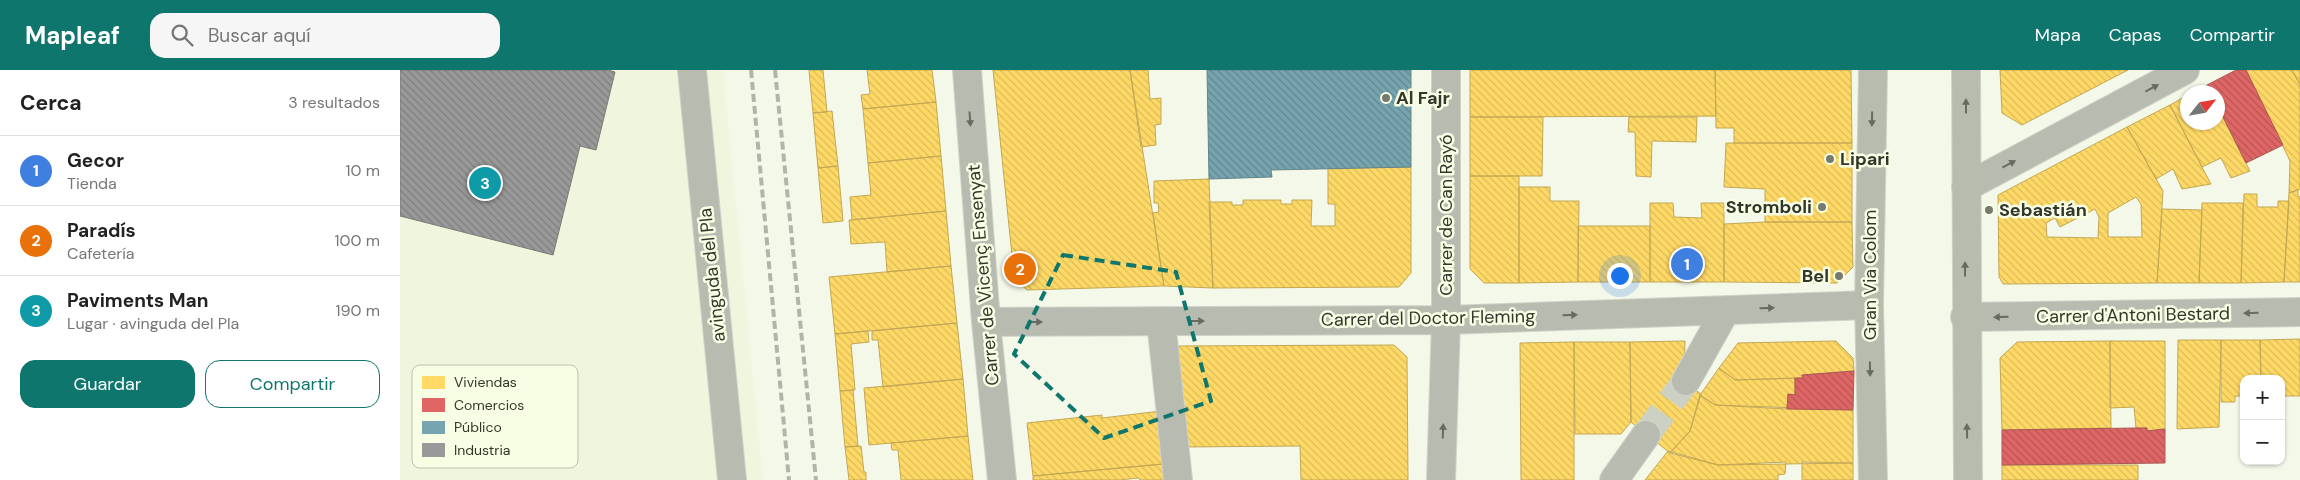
<!DOCTYPE html>
<html lang="es">
<head>
<meta charset="utf-8">
<style>
	:root { --surface:#fff; --page:#f6f6f6; --text:#222; --muted:#767676; --line:#e0e0e0; --accent:#0f766e }
	body { margin:0; font-family:"DM Sans",sans-serif; background:var(--page); color:var(--text) }
	.controls { position:absolute; right:15px; bottom:15px; display:grid; overflow:hidden; border-radius:10px; box-shadow:0 1px 4px #0004 }
	.controls button { width:45px; height:45px; display:grid; place-items:center; padding:0; border:0; border-bottom:1px solid var(--line); background:var(--surface); color:var(--text); font:25px sans-serif }
	.compass { position:absolute; left:1780px; top:15px; width:45px; height:45px; border-radius:50%; background:var(--surface); box-shadow:0 1px 4px #0004; rotate:59deg }
	.you { position:absolute; left:1219px; top:205px; width:18px; height:18px; margin:-12px; border:4px solid #fff; border-radius:50%; background:#1a73e8; box-shadow:0 0 0 8px #1a73e833 }
	.badge { display:grid; place-items:center; width:32px; height:32px; border-radius:50%; background:var(--accent); color:#fff; font-size:16px; font-weight:700 }
	.pin { position:absolute; translate:-50% -50%; border:2px solid #fff; box-shadow:0 1px 5px #0006 }
	.list { margin:0; padding:0; list-style:none }
	h2 { display:flex; justify-content:space-between; align-items:center; height:65px; margin:0; padding:0 20px; font-size:21px }
	h2 small { font-size:16px; font-weight:400; color:var(--muted) }
	.list li { display:grid; grid-template-columns:32px 1fr auto; gap:15px; align-items:center; box-sizing:border-box; height:70px; padding:0 20px; border-top:1px solid var(--line) }
	.list b { display:block; font-size:19px; white-space:nowrap }
	.list p { margin:0; font-size:16px; white-space:nowrap; color:var(--muted) }
	.list em { font-size:16px; font-style:normal; color:var(--muted) }
	.actions { display:flex; gap:10px; padding:15px 20px }
	.actions a { flex:1; padding:11px 0; border:1px solid var(--accent); border-radius:15px; text-align:center; font-size:18px; color:var(--accent) }
	.actions .main { background:var(--accent); color:#fff }
	.icon { flex:none; width:28px; height:28px; fill:none; stroke:currentColor; stroke-width:2; stroke-linecap:round; stroke-linejoin:round }
	.map { position:relative; flex:none; width:1900px; height:410px; overflow:hidden }
	header { display:flex; align-items:center; gap:30px; box-sizing:border-box; height:70px; padding:0 25px; background:var(--accent); color:#fff }
	header strong { font-size:24px }
	nav { display:flex; gap:28px; margin-inline-start:auto; font-size:18px }
	.search { width:350px; height:45px; background:var(--page); display:flex; align-items:center; gap:12px; box-sizing:border-box; padding:0 18px; border-radius:15px; color:var(--muted); font-size:19px }
	main { display:flex }
	aside { flex:1; background:var(--surface) }
	.map>svg:first-child { display:block }
	.built { fill:#f0f6dd }
	.homes { fill:url(#homes-back-hatch); stroke:#c2a855; fill-rule:evenodd }
	.shops { fill:url(#shops-back-hatch); stroke:#ac5855 }
	.public { fill:url(#public-back-hatch); stroke:#628488 }
	.industry { fill:url(#industry-back-hatch); stroke:#7a7b78 }
	.lines { fill:none; stroke-linecap:round; stroke-linejoin:round }
	.minor-tunnel { stroke:#cdd1c3; stroke-width:28; stroke-dasharray:28 14; stroke-linecap:butt }
	.minor-casing { stroke:#d0d3c9; stroke-width:30 }
	.major-casing { stroke:#d0d3c9; stroke-width:30 }
	.minor { stroke:#b8bbaf; stroke-width:28 }
	.major { stroke:#b8bcae; stroke-width:28 }
	.rail { stroke:#b1b4a9; stroke-width:4; stroke-dasharray:8 4; stroke-linecap:butt }
	.oneway { fill:#686b60 }
	.oneway2 { fill:#686c60 }
	.marked { fill:none; stroke:#0f766e; stroke-width:4; stroke-dasharray:10 6; stroke-linejoin:round }
	.poi-dot { fill:#777a6e; stroke:#f7fee3; stroke-width:2 }
	.labels { text-anchor:middle; stroke-width:5; stroke-linejoin:round; paint-order:stroke }
	.poi-label { font-size:18px; font-weight:bold; fill:#33362c; stroke:#f7fee3; text-anchor:start }
	.street-label { font-size:18px; fill:#33362c; stroke:#f7fee3 }
	.key { fill:#f7fee3; stroke:#bcc2ac; stroke-width:1 }
	.key-label { font-size:14px; fill:#33362c }
</style>
</head>
<body>
<header>
<strong>Mapleaf</strong>
<div class="search"><svg class="icon" aria-label="search" viewBox="0 0 24 24"><circle cx="10" cy="10" r="6"/><path d="M15 15l6 6"/></svg>Buscar aquí</div>
<nav><a>Mapa</a><a>Capas</a><a>Compartir</a></nav>
</header>
<main>
<aside>
<h2>Cerca<small>3 resultados</small></h2>
<ul class="list">
<li><span class="badge" style="background:#3f7fe0">1</span><div><b>Gecor</b><p>Tienda</p></div><em>10 m</em></li>
<li><span class="badge" style="background:#e8710a">2</span><div><b>Paradís</b><p>Cafetería</p></div><em>100 m</em></li>
<li><span class="badge" style="background:#0f9aa8">3</span><div><b>Paviments Man</b><p>Lugar · avinguda del Pla</p></div><em>190 m</em></li>
</ul>
<div class="actions"><a class="main">Guardar</a><a>Compartir</a></div>
</aside>
<div class="map">
<svg width="1900" height="410" viewBox="0 0 1900 410">
	<defs>
		<pattern id="homes-back-hatch" width="6" height="6" patternUnits="userSpaceOnUse" patternTransform="scale(1.25)"><rect width="6" height="6" fill="#ffd966"/><path d="M-1 5l2 2M0 0l6 6M5-1l2 2" fill="none" stroke="#dbbb59"/></pattern>
		<pattern id="shops-back-hatch" width="6" height="6" patternUnits="userSpaceOnUse" patternTransform="scale(1.25)"><rect width="6" height="6" fill="#e06666"/><path d="M-1 5l2 2M0 0l6 6M5-1l2 2" fill="none" stroke="#b65554"/></pattern>
		<pattern id="public-back-hatch" width="6" height="6" patternUnits="userSpaceOnUse" patternTransform="scale(1.25)"><rect width="6" height="6" fill="#76a5af"/><path d="M-1 5l2 2M0 0l6 6M5-1l2 2" fill="none" stroke="#61878f"/></pattern>
		<pattern id="industry-back-hatch" width="6" height="6" patternUnits="userSpaceOnUse" patternTransform="scale(1.25)"><rect width="6" height="6" fill="#999"/><path d="M-1 5l2 2M0 0l6 6M5-1l2 2" fill="none" stroke="#7d7e7d"/></pattern>
	</defs>
	<rect width="100%" height="100%" fill="#f4f8e9"/>
	<path class="built" d="M 0,0 L 323,0 L 363,410 L 0,410 Z"/>
	<path class="homes" d="M 409,0 L 423,0 L 427,42 L 413,43 Z
		M 467,0 L 532,0 L 536,32 L 463,39 L 461,25 L 470,24 Z
		M 593,0 L 730,0 L 764,216 L 627,220 L 617,211 L 614,205 Z
		M 730,0 L 748,0 L 750,29 L 761,28 L 761,54 L 755,55 L 756,75 L 741,77 Z
		M 1070,0 L 1315,0 L 1316,46 L 1070,47 Z
		M 1315,0 L 1451,0 L 1452,73 L 1334,73 L 1334,58 L 1316,58 Z
		M 1600,0 L 1728,0 L 1622,55 L 1602,43 Z
		M 1846,0 L 1892,0 L 1900,15 L 1900,119 L 1889,123 L 1890,91 Z
		M 1892,0 L 1900,0 L 1900,15 Z
		M 1807,15 L 1810,22 L 1793,22 Z
		M 1788,25 L 1788,52 L 1818,52 L 1818,37 L 1850,101 L 1831,108 L 1821,88 L 1802,97 L 1770,35 Z
		M 536,32 L 541,86 L 468,93 L 463,39 Z
		M 1770,35 L 1802,97 L 1811,114 L 1782,119 L 1773,99 L 1756,109 L 1727,57 Z
		M 432,41 L 438,96 L 418,98 L 413,43 Z
		M 1070,47 L 1143,47 L 1142,106 L 1070,106 Z
		M 1229,47 L 1297,47 L 1296,72 L 1252,71 L 1251,107 L 1236,106 L 1235,62 L 1228,62 Z
		M 1727,57 L 1763,121 L 1757,213 L 1603,214 L 1599,207 L 1598,125 ZM 1736,127 L 1741,134 L 1742,167 L 1708,167 L 1708,143 ZM 1695,139 L 1699,147 L 1698,168 L 1647,167 L 1646,153 L 1655,148 L 1660,157 Z
		M 1326,73 L 1452,73 L 1452,152 L 1365,152 L 1365,119 L 1324,117 Z
		M 541,86 L 546,141 L 452,150 L 450,127 L 471,125 L 468,93 Z
		M 438,96 L 443,151 L 423,153 L 418,98 Z
		M 1011,97 L 1011,203 L 999,217 L 813,218 L 809,132 L 832,132 L 832,135 L 843,135 L 843,130 L 881,130 L 881,134 L 892,134 L 892,130 L 912,130 L 911,156 L 935,156 L 935,134 L 928,134 L 928,98 Z
		M 1070,106 L 1119,106 L 1119,213 L 1084,213 L 1070,199 Z
		M 809,109 L 813,218 L 764,216 L 753,143 L 759,142 L 758,133 L 754,133 L 754,111 Z
		M 1119,117 L 1150,117 L 1150,131 L 1179,131 L 1178,212 L 1119,213 Z
		M 1898,120 L 1898,126 L 1900,127 L 1900,212 L 1884,212 L 1889,123 Z
		M 1844,124 L 1857,124 L 1857,137 L 1878,137 L 1878,131 L 1889,131 L 1884,212 L 1841,213 Z
		M 1250,133 L 1273,133 L 1274,147 L 1302,148 L 1301,133 L 1324,133 L 1324,212 L 1250,212 Z
		M 1802,133 L 1843,133 L 1841,213 L 1799,213 Z
		M 1762,139 L 1802,140 L 1799,213 L 1757,213 Z
		M 546,141 L 551,196 L 487,202 L 485,172 L 451,174 L 449,150 Z
		M 1365,152 L 1452,152 L 1453,197 L 1437,213 L 1324,212 L 1324,154 Z
		M 1178,156 L 1250,156 L 1250,212 L 1178,212 Z
		M 551,196 L 557,253 L 435,264 L 429,207 Z
		M 557,253 L 563,309 L 483,317 L 478,270 L 472,270 L 472,261 Z
		M 468,261 L 469,272 L 451,274 L 455,320 L 440,321 L 435,264 Z
		M 1900,269 L 1900,326 L 1881,326 L 1881,309 L 1861,309 L 1860,270 Z
		M 1778,270 L 1821,270 L 1819,357 L 1777,359 Z
		M 1821,270 L 1860,270 L 1861,309 L 1844,309 L 1844,326 L 1835,326 L 1835,332 L 1821,332 Z
		M 1285,271 L 1284,311 L 1301,324 L 1290,361 L 1270,383 L 1231,352 L 1230,272 Z
		M 1436,271 L 1453,288 L 1454,301 L 1402,305 L 1403,308 L 1335,310 L 1319,298 L 1338,273 Z
		M 1710,271 L 1765,271 L 1765,359 L 1747,361 L 1747,358 L 1736,358 L 1734,337 L 1710,338 Z
		M 1710,271 L 1711,358 L 1602,360 L 1600,288 L 1617,272 Z
		M 1174,272 L 1230,272 L 1231,352 L 1221,364 L 1175,364 Z
		M 1174,272 L 1174,410 L 1121,410 L 1120,273 Z
		M 994,275 L 1007,287 L 1008,410 L 901,410 L 900,376 L 783,377 L 773,276 Z
		M 1319,298 L 1335,310 L 1395,308 L 1395,325 L 1388,324 L 1387,339 L 1315,335 L 1300,325 Z
		M 563,309 L 568,366 L 469,375 L 464,318 Z
		M 453,320 L 458,376 L 445,377 L 440,321 Z
		M 1300,325 L 1315,335 L 1453,340 L 1453,393 L 1318,395 L 1270,383 L 1290,361 Z
		M 761,341 L 763,394 L 633,406 L 627,353 L 702,345 L 702,348 Z
		M 568,366 L 573,410 L 501,410 L 498,380 L 492,380 L 491,373 Z
		M 461,376 L 464,402 L 466,402 L 466,410 L 449,410 L 445,377 Z
		M 1268,381 L 1318,395 L 1386,392 L 1385,404 L 1378,405 L 1378,410 L 1245,410 Z
		M 1402,392 L 1453,393 L 1453,410 L 1402,410 Z
		M 763,394 L 765,410 L 740,410 L 739,408 L 719,410 L 633,410 L 633,406 Z
		M 1602,395 L 1738,395 L 1738,410 L 1602,410 Z"/>
	<path class="shops" d="M 1836,0 L 1846,0 L 1883,75 L 1846,93 L 1818,37 L 1818,22 L 1810,22 L 1807,15 Z
		M 1454,301 L 1453,340 L 1387,339 L 1388,324 L 1395,325 L 1395,308 L 1403,308 L 1402,305 Z
		M 1736,358 L 1747,358 L 1747,361 L 1765,359 L 1765,393 L 1602,395 L 1602,360 Z"/>
	<path class="public" d="M 807,0 L 1011,0 L 1011,97 L 871,100 L 872,107 L 809,109 Z"/>
	<path class="industry" d="M 0,0 L 208,0 L 215,2 L 196,80 L 180,76 L 153,185 L 0,146 Z"/>
	<g class="lines">
		<path class="minor-tunnel" d="M 1246,365 L 1286,311"/>
		<defs>
			<path id="minor" d="M 292,0 L 332,410
				M 567,0 L 586,252 L 602,410
				M 1566,117 L 1785,0
				M 1565,247 L 1900,242
				M 761,251 L 778,410
				M 586,252 L 1046,250 L 1469,235
				M 1286,311 L 1326,240
				M 1041,410 L 1046,250 L 1046,0
				M 1214,410 L 1246,365"/>
			<path id="major" d="M 1566,0 L 1568,410
				M 1473,410 L 1469,235 L 1473,0"/>
		</defs>
		<use href="#minor" class="minor-casing"/>
		<use href="#major" class="major-casing"/>
		<use href="#minor" class="minor"/>
		<use href="#major" class="major"/>
		<path class="rail" d="M 351,0 L 389,410
			M 375,0 L 416,410"/>
	</g>
	<defs><path id="oneway-solid" d="M-6-.8H1V-3.2L6.5 0L1 3.2V.8H-6Z" transform="scale(1.25)"/></defs>
	<g class="oneway">
		<use href="#oneway-solid" transform="translate(1752 18) rotate(-28)"/>
		<use href="#oneway-solid" transform="translate(570 49) rotate(86)"/>
		<use href="#oneway-solid" transform="translate(1609 94) rotate(-28)"/>
		<use href="#oneway-solid" transform="translate(1367 238) rotate(-2)"/>
		<use href="#oneway-solid" transform="translate(1851 243) rotate(179)"/>
		<use href="#oneway-solid" transform="translate(1170 245) rotate(-2)"/>
		<use href="#oneway-solid" transform="translate(1601 247) rotate(179)"/>
		<use href="#oneway-solid" transform="translate(797 251)"/>
		<use href="#oneway-solid" transform="translate(635 252)"/>
		<use href="#oneway-solid" transform="translate(1043 361) rotate(-88)"/>
	</g>
	<g class="oneway2">
		<use href="#oneway-solid" transform="translate(1566 36) rotate(-90)"/>
		<use href="#oneway-solid" transform="translate(1472 49) rotate(91)"/>
		<use href="#oneway-solid" transform="translate(1565 199) rotate(-90)"/>
		<use href="#oneway-solid" transform="translate(1470 299) rotate(89)"/>
		<use href="#oneway-solid" transform="translate(1567 361) rotate(-91)"/>
	</g>
	<path class="marked" d="M 663,185 L 776,202 L 811,331 L 704,368 L 614,284 Z"/>
	<g class="poi-dot">
		<circle cx="986" cy="28" r="5"/>
		<circle cx="1430" cy="89" r="5"/>
		<circle cx="1422" cy="137" r="5"/>
		<circle cx="1589" cy="140" r="5"/>
		<circle cx="1439" cy="206" r="5"/>
	</g>
	<g class="labels">
		<g class="poi-label">
			<text x="996" y="34">Al Fajr</text>
			<text x="1440" y="95">Lipari</text>
			<text x="1412" y="143" text-anchor="end">Stromboli</text>
			<text x="1599" y="146">Sebastián</text>
			<text x="1429" y="212" text-anchor="end">Bel</text>
		</g>
		<g class="street-label">
			<text transform="translate(1046 145) rotate(-90)" y="6">Carrer de Can Rayó</text>
			<text transform="translate(312 205) rotate(-96)" y="6">avinguda del Pla</text>
			<text transform="translate(583 205) rotate(-95)" y="6">Carrer de Vicenç Ensenyat</text>
			<text transform="translate(1470 205) rotate(-90)" y="6">Gran Via Colom</text>
			<text transform="translate(1733 245) rotate(-1)" y="6">Carrer d'Antoni Bestard</text>
			<text transform="translate(1028 248) rotate(-1)" y="6">Carrer del Doctor Fleming</text>
		</g>
	</g>
	<rect x="12" y="295" width="166" height="103" rx="8" class="key"/>
	<rect x="22" y="306" width="23" height="13" fill="#ffd966"/>
	<rect x="22" y="328" width="23" height="14" fill="#e06666"/>
	<rect x="22" y="351" width="23" height="13" fill="#76a5af"/>
	<rect x="22" y="373" width="23" height="14" fill="#999"/>
	<g class="key-label">
		<text x="54" y="317">Viviendas</text>
		<text x="54" y="340">Comercios</text>
		<text x="54" y="362">Público</text>
		<text x="54" y="385">Industria</text>
	</g>
</svg>
<div class="controls">
<button>+</button>
<button>−</button>
</div>
<svg class="compass" viewBox="-18 -18 36 36"><path d="M0-13l5 13h-10z" fill="#e53935"/><path d="M0 13l5-13h-10z" fill="#767676"/></svg>
<div class="you"></div>
<div class="pin badge" style="left:1287px;top:194px;background:#3f7fe0">1</div>
<div class="pin badge" style="left:620px;top:199px;background:#e8710a">2</div>
<div class="pin badge" style="left:85px;top:113px;background:#0f9aa8">3</div>
</div>
</main>
</body>
</html>
